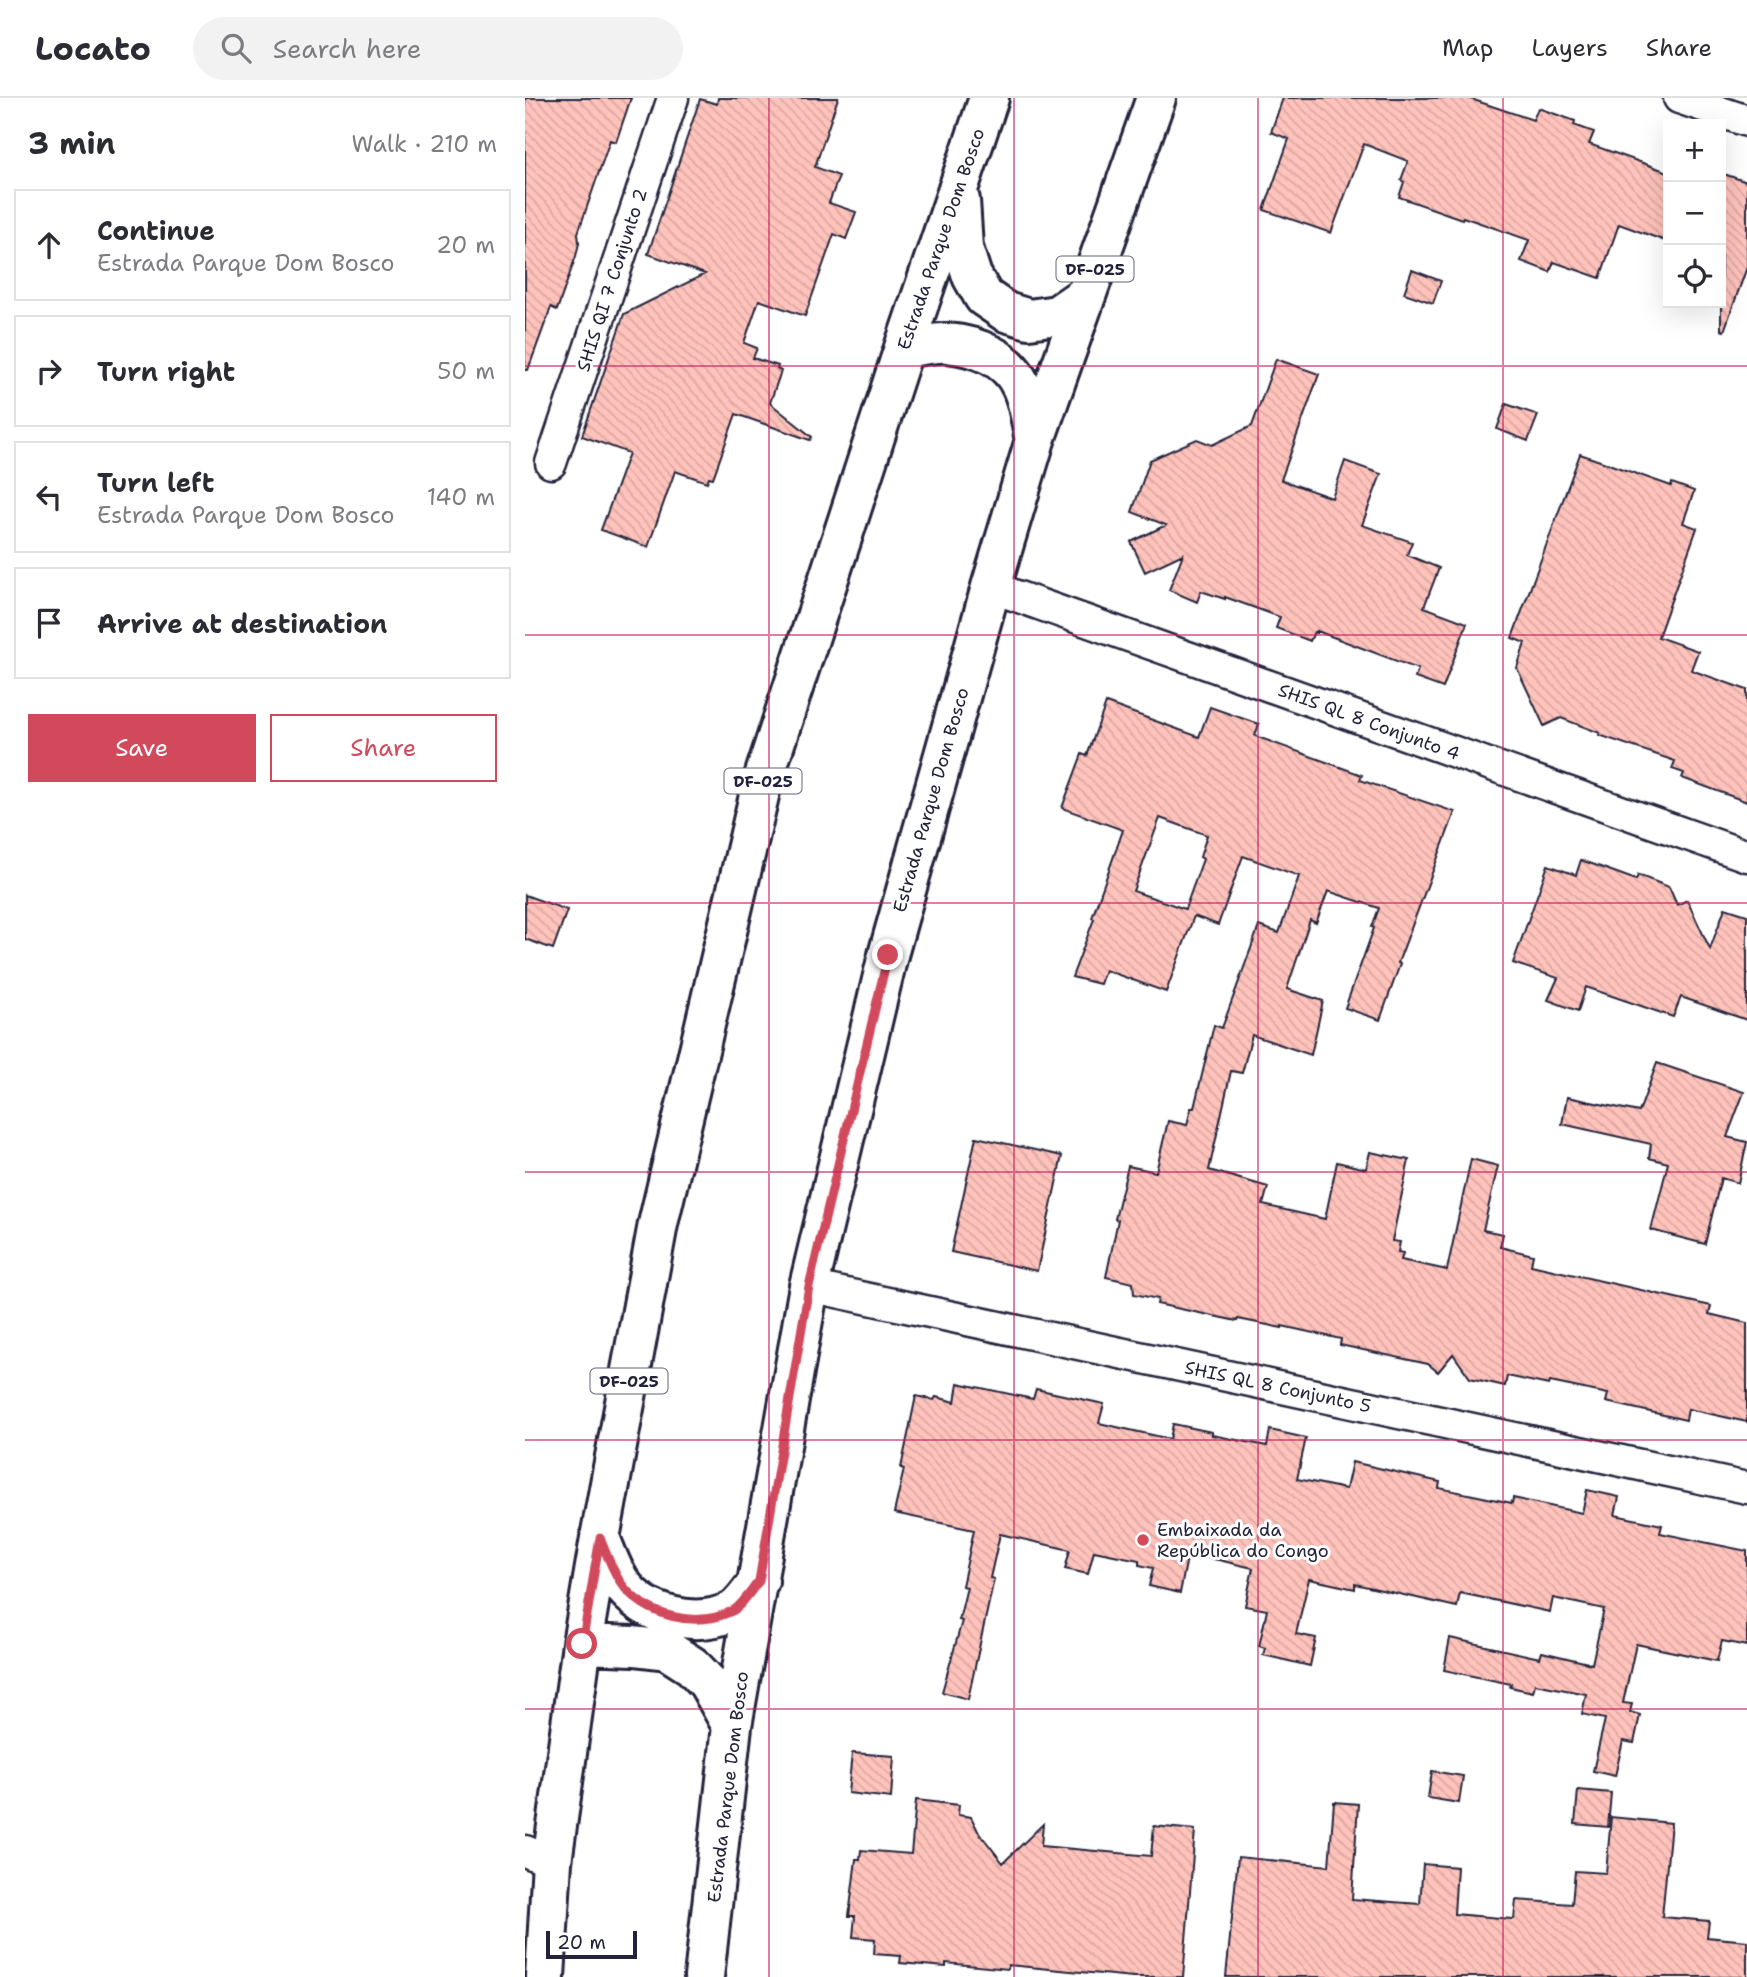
<!DOCTYPE html>
<html lang="en">
<head>
<meta charset="utf-8">
<style>
	:root { --surface:#fff; --page:#f2f2f3; --text:#2b2b33; --muted:#7c7c81; --line:#e1e1e2; --accent:#d1495b }
	body { margin:0; font-family:"Shantell Sans",sans-serif; background:var(--page); color:var(--text) }
	.controls { position:absolute; right:21px; top:21px; display:grid; overflow:hidden; border-radius:0px; box-shadow:0 7px 28px #0002 }
	.controls button { width:63px; height:63px; display:grid; place-items:center; padding:0; border:0; border-bottom:2px solid var(--line); background:var(--surface); color:var(--text); font:35px sans-serif }
	.scale { position:absolute; left:21px; bottom:18px; width:91px; box-sizing:border-box; padding-left:7px; border:4px solid #22223b; border-top:0; font-size:19px; line-height:24px; white-space:nowrap; color:#22223b; -webkit-text-stroke:5px #fff; paint-order:stroke }
	.stop { position:absolute; width:21px; height:21px; margin:-16px; border:5px solid #d1495b; border-radius:50%; background:#fff }
	.stop.end { background:#d1495b; border-color:#fff; box-shadow:0 2px 7px #0008 }
	.list { margin:0; padding:0; list-style:none }
	h2 { display:flex; justify-content:space-between; align-items:center; height:91px; margin:0; padding:0 28px; font-size:30px }
	h2 small { font-size:23px; font-weight:400; color:var(--muted) }
	.list li { display:grid; grid-template-columns:46px 1fr auto; gap:21px; align-items:center; box-sizing:border-box; height:112px; margin:0 14px 14px; padding:0 14px; border:2px solid var(--line); border-radius:0px }
	.list b { display:block; font-size:26px; white-space:nowrap }
	.list p { margin:0; font-size:23px; white-space:nowrap; color:var(--muted) }
	.list em { font-size:23px; font-style:normal; color:var(--muted) }
	.actions { display:flex; gap:14px; padding:21px 28px }
	.actions a { flex:1; padding:16px 0; border:2px solid var(--accent); border-radius:0px; text-align:center; font-size:24px; color:var(--accent) }
	.actions .main { background:var(--accent); color:#fff }
	.icon { flex:none; width:38px; height:38px; fill:none; stroke:currentColor; stroke-width:2; stroke-linecap:round; stroke-linejoin:round }
	.map { position:relative; flex:none; width:1222px; height:1879px; overflow:hidden }
	header { display:flex; align-items:center; gap:42px; box-sizing:border-box; height:98px; padding:0 35px; background:var(--surface); border-bottom:2px solid var(--line) }
	header strong { font-size:33px }
	nav { display:flex; gap:38px; margin-inline-start:auto; font-size:24px }
	.search { width:490px; height:63px; background:var(--page); display:flex; align-items:center; gap:18px; box-sizing:border-box; padding:0 24px; border-radius:38px; color:var(--muted); font-size:26px }
	main { display:flex }
	aside { flex:1; background:var(--surface) }
	.map>svg:first-child { display:block }
	.building { fill:url(#building-back-hatch); stroke:#22223b; stroke-width:2; fill-rule:evenodd }
	.lines { fill:none; stroke-linecap:round; stroke-linejoin:round }
	.street-casing { stroke:#22223b; stroke-width:35 }
	.primary-casing { stroke:#22223b; stroke-width:44 }
	.street { stroke:#fff; stroke-width:30 }
	.primary { stroke:#fff; stroke-width:38 }
	.route { stroke:#d1495b; stroke-width:9 }
	.grid { fill:none; stroke:#c2185b; stroke-width:2; stroke-opacity:0.55 }
	.poi-dot { fill:#d1495b; stroke:#fff; stroke-width:2.5 }
	.labels { text-anchor:middle; stroke-width:6; stroke-linejoin:round; paint-order:stroke }
	.shield { fill:#fff; stroke:#646476; stroke-width:2 }
	.shield-label { font-size:16px; font-weight:bold; fill:#22223b }
	.street-label { font-size:18px; fill:#22223b; stroke:#fff }
	.poi-label { font-size:18px; fill:#22223b; stroke:#fff; text-anchor:start }
</style>
</head>
<body>
<header>
<strong>Locato</strong>
<div class="search"><svg class="icon" aria-label="search" viewBox="0 0 24 24"><circle cx="10" cy="10" r="6"/><path d="M15 15l6 6"/></svg>Search here</div>
<nav><a>Map</a><a>Layers</a><a>Share</a></nav>
</header>
<main>
<aside>
<h2>3 min<small>Walk · 210 m</small></h2>
<ul class="list">
<li><svg class="icon" aria-label="ahead" viewBox="0 0 24 24"><path d="M12 20V5M6 11l6-6 6 6"/></svg><div><b>Continue</b><p>Estrada Parque Dom Bosco</p></div><em>20 m</em></li>
<li><svg class="icon" aria-label="right" viewBox="0 0 24 24"><path d="M7 20v-9h11M14 6l5 5-5 5"/></svg><div><b>Turn right</b></div><em>50 m</em></li>
<li><svg class="icon" aria-label="left" viewBox="0 0 24 24"><path d="M17 20v-9H6M10 6l-5 5 5 5"/></svg><div><b>Turn left</b><p>Estrada Parque Dom Bosco</p></div><em>140 m</em></li>
<li><svg class="icon" aria-label="arrive" viewBox="0 0 24 24"><path d="M6 21V4h12l-3 4 3 4H6"/></svg><div><b>Arrive at destination</b></div></li>
</ul>
<div class="actions"><a class="main">Save</a><a>Share</a></div>
</aside>
<div class="map">
<svg width="1222" height="1879" viewBox="0 0 1222 1879">
	<defs>
		<pattern id="building-back-hatch" width="6" height="6" patternUnits="userSpaceOnUse" patternTransform="scale(1.75)"><rect width="6" height="6" fill="#ffc3bb"/><path d="M-1 5l2 2M0 0l6 6M5-1l2 2" fill="none" stroke="#daa7a2"/></pattern>
	</defs>
	<rect width="100%" height="100%" fill="#fff"/>
	<filter id="ink" filterUnits="userSpaceOnUse"><feTurbulence type="fractalNoise" baseFrequency=".0143" numOctaves="2"/><feDisplacementMap in="SourceGraphic" scale="14" xChannelSelector="R" yChannelSelector="G"/><feConvolveMatrix kernelMatrix="1 2 1 2 8 2 1 2 1" color-interpolation-filters="sRGB"/></filter>
	<g filter="url(#ink)">
		<path class="building" d="M 0,0 L 106,0 L 91,44 L 85,42 L 53,135 L 54,145 L 51,158 L 32,212 L 26,209 L 3,272 L 0,272 Z
			M 193,0 L 313,0 L 290,69 L 314,78 L 304,105 L 331,114 L 321,141 L 309,136 L 280,218 L 234,202 L 219,245 L 232,250 L 228,260 L 253,268 L 252,271 L 256,273 L 245,305 L 287,339 L 285,342 L 211,316 L 188,380 L 184,379 L 182,384 L 150,373 L 123,449 L 76,432 L 104,355 L 57,338 L 99,216 L 180,176 L 123,156 L 175,1 L 192,6 Z
			M 758,0 L 943,0 L 1008,22 L 1013,10 L 1050,23 L 1049,27 L 1069,34 L 1064,46 L 1143,74 L 1143,144 L 1094,126 L 1075,180 L 1029,164 L 1025,174 L 996,163 L 1004,142 L 938,119 L 937,121 L 874,99 L 879,84 L 876,82 L 883,63 L 839,46 L 806,135 L 739,112 L 764,41 L 746,34 Z
			M 1196,75 L 1222,84 L 1222,169 L 1199,233 L 1196,232 Z
			M 887,172 L 916,183 L 908,205 L 879,195 Z
			M 751,261 L 794,276 L 756,382 L 807,400 L 820,363 L 856,376 L 837,427 L 887,444 L 882,457 L 914,470 L 899,509 L 942,525 L 918,590 L 890,580 L 893,571 L 792,533 L 792,535 L 789,534 L 785,543 L 751,530 L 755,519 L 700,499 L 700,501 L 676,493 L 672,504 L 644,492 L 658,456 L 620,474 L 606,444 L 641,427 L 607,414 L 625,362 L 672,341 L 687,347 L 727,328 Z
			M 981,306 L 1013,317 L 1003,343 L 972,331 Z
			M 1055,356 L 1146,388 L 1147,385 L 1169,393 L 1158,425 L 1172,430 L 1133,539 L 1173,553 L 1166,572 L 1222,592 L 1222,704 L 1157,680 L 1159,675 L 1147,671 L 1150,663 L 1074,637 L 1075,635 L 1036,620 L 1019,628 L 992,570 L 1000,545 L 987,540 Z
			M 581,605 L 674,639 L 685,609 L 734,626 L 730,638 L 837,677 L 835,682 L 930,714 L 873,865 L 875,866 L 855,922 L 820,910 L 849,830 L 847,829 L 854,810 L 803,793 L 791,825 L 785,822 L 762,891 L 798,903 L 786,957 L 727,937 L 717,975 L 706,973 L 684,1072 L 743,1089 L 738,1107 L 800,1121 L 812,1064 L 841,1071 L 845,1054 L 884,1062 L 867,1143 L 875,1144 L 873,1154 L 878,1155 L 876,1162 L 922,1172 L 946,1061 L 973,1068 L 958,1132 L 978,1136 L 975,1149 L 1008,1157 L 1006,1167 L 1186,1208 L 1184,1216 L 1222,1225 L 1222,1324 L 1163,1311 L 1161,1322 L 1081,1304 L 1083,1296 L 1025,1284 L 1024,1287 L 982,1278 L 980,1288 L 945,1280 L 928,1256 L 913,1274 L 903,1266 L 815,1247 L 816,1241 L 757,1228 L 757,1230 L 713,1221 L 712,1223 L 632,1206 L 633,1201 L 609,1196 L 608,1185 L 581,1179 L 593,1122 L 590,1121 L 603,1068 L 631,1074 L 643,1023 L 662,1027 L 666,1010 L 669,1010 L 689,927 L 697,930 L 734,828 L 754,835 L 774,778 L 718,758 L 693,827 L 669,818 L 641,894 L 580,872 L 575,886 L 547,879 L 569,821 L 567,820 L 598,732 L 537,710 L 557,656 L 562,658 ZM 635,720 L 682,737 L 675,759 L 678,761 L 660,811 L 608,793 Z
			M 1056,762 L 1111,782 L 1113,777 L 1144,789 L 1152,807 L 1162,802 L 1185,851 L 1200,810 L 1222,817 L 1222,922 L 1156,899 L 1148,919 L 1061,889 L 1053,913 L 1023,902 L 1033,880 L 988,865 L 1023,767 L 1051,777 Z
			M 0,797 L 42,812 L 28,851 L 0,841 Z
			M 1132,965 L 1219,994 L 1202,1039 L 1222,1044 L 1213,1085 L 1196,1080 L 1180,1146 L 1126,1132 L 1143,1065 L 1124,1060 L 1126,1046 L 1037,1026 L 1042,999 L 1114,1014 Z
			M 451,1039 L 537,1058 L 512,1173 L 426,1154 Z
			M 433,1285 L 508,1301 L 511,1291 L 579,1306 L 574,1325 L 645,1341 L 648,1326 L 687,1334 L 687,1337 L 742,1348 L 745,1332 L 781,1340 L 772,1381 L 821,1391 L 827,1364 L 915,1384 L 914,1390 L 987,1405 L 988,1400 L 1057,1415 L 1062,1392 L 1094,1399 L 1090,1417 L 1137,1427 L 1135,1435 L 1222,1453 L 1222,1548 L 1197,1543 L 1192,1563 L 1111,1546 L 1098,1605 L 1107,1606 L 1105,1614 L 1115,1617 L 1109,1645 L 1098,1643 L 1090,1678 L 1068,1673 L 1080,1621 L 1057,1616 L 1061,1596 L 1010,1586 L 1008,1594 L 985,1589 L 986,1586 L 919,1572 L 925,1540 L 1015,1560 L 1017,1554 L 1067,1566 L 1079,1511 L 1028,1500 L 1025,1514 L 935,1495 L 932,1509 L 830,1486 L 830,1491 L 784,1481 L 771,1536 L 791,1540 L 785,1568 L 738,1557 L 740,1550 L 734,1548 L 742,1512 L 720,1508 L 728,1470 L 663,1455 L 655,1495 L 624,1488 L 628,1470 L 614,1467 L 614,1462 L 569,1453 L 563,1476 L 540,1471 L 545,1452 L 475,1436 L 465,1480 L 469,1481 L 443,1601 L 417,1594 L 437,1523 L 434,1522 L 442,1489 L 437,1488 L 449,1432 L 369,1415 L 379,1371 L 376,1370 L 391,1298 L 409,1302 L 411,1299 L 430,1304 Z
			M 327,1655 L 369,1658 L 366,1700 L 323,1695 Z
			M 907,1673 L 938,1678 L 934,1705 L 903,1700 Z
			M 1053,1692 L 1086,1695 L 1083,1729 L 1050,1726 Z
			M 391,1702 L 434,1707 L 433,1717 L 446,1719 L 453,1733 L 478,1765 L 518,1726 L 516,1748 L 626,1758 L 629,1728 L 670,1732 L 658,1879 L 608,1879 L 483,1867 L 483,1871 L 421,1865 L 421,1869 L 375,1865 L 376,1858 L 349,1856 L 350,1841 L 328,1839 L 330,1818 L 324,1818 L 331,1761 L 335,1761 L 336,1752 L 386,1756 Z
			M 809,1704 L 833,1706 L 827,1801 L 895,1806 L 898,1766 L 932,1769 L 929,1816 L 987,1821 L 989,1821 L 991,1802 L 1047,1806 L 1050,1773 L 1081,1775 L 1086,1719 L 1146,1725 L 1137,1819 L 1184,1823 L 1182,1839 L 1222,1843 L 1222,1879 L 701,1879 L 713,1759 L 804,1768 Z"/>
		<g class="lines">
			<defs>
				<path id="street" d="M 1154,0 L 1222,23
					M 26,365 L 148,0
					M 466,489 L 1222,758
					M 284,1188 L 1222,1390
					M 0,1753 L 27,1764"/>
				<path id="primary" d="M 435,102 L 438,150 L 447,178 L 459,199 L 481,214 L 504,221 L 532,217 L 561,197
					M 379,250 C 393,248 409,244 423,245 C 452,248 484,260 496,288 C 504,304 506,324 510,342
					M 75,1440 C 81,1454 87,1472 96,1485 C 119,1518 172,1532 209,1512 C 218,1506 227,1492 234,1483
					M 57,1546 L 109,1548 L 142,1552 L 167,1568 L 183,1585 L 207,1628
					M 20,1879 L 27,1764 L 57,1546 L 75,1440 L 133,1126 L 237,685 L 379,250 L 464,0
					M 179,1879 L 207,1628 L 284,1188 L 363,857 L 466,489 L 510,342 L 631,0"/>
			</defs>
			<use href="#street" class="street-casing"/>
			<use href="#primary" class="primary-casing"/>
			<use href="#street" class="street"/>
			<use href="#primary" class="primary"/>
		</g>
	</g>
	<g class="lines" filter="url(#ink)">
		<path class="route" d="M 57,1546 L 75,1440 C 81,1455 87,1472 96,1485 C 119,1518 172,1532 209,1512 C 218,1506 227,1491 234,1483 L 284,1188 L 363,857"/>
	</g>
	<path class="grid" d="M 244,0 L 244,1879M 489,0 L 489,1879M 733,0 L 733,1879M 978,0 L 978,1879M 0,268 L 1222,268M 0,537 L 1222,537M 0,805 L 1222,805M 0,1074 L 1222,1074M 0,1342 L 1222,1342M 0,1611 L 1222,1611"/>
	<circle class="poi-dot" cx="618" cy="1442" r="7"/>
	<g class="labels">
		<g class="shield">
			<rect x="531.5" y="158.5" width="77" height="25" rx="5"/>
			<rect x="199.5" y="670.5" width="77" height="25" rx="5"/>
			<rect x="65.5" y="1270.5" width="77" height="25" rx="5"/>
		</g>
		<g class="shield-label">
			<text x="570" y="177">DF-025</text>
			<text x="238" y="689">DF-025</text>
			<text x="104" y="1289">DF-025</text>
		</g>
		<g class="street-label">
			<text transform="translate(416 141) rotate(-71)" y="6">Estrada Parque Dom Bosco</text>
			<text transform="translate(87 182) rotate(-72)" y="6">SHIS QI 7 Conjunto 2</text>
			<text transform="translate(844 624) rotate(20)" y="6">SHIS QL 8 Conjunto 4</text>
			<text transform="translate(406 702) rotate(-74)" y="6">Estrada Parque Dom Bosco</text>
			<text transform="translate(753 1289) rotate(12)" y="6">SHIS QL 8 Conjunto 5</text>
			<text transform="translate(203 1689) rotate(-83)" y="6">Estrada Parque Dom Bosco</text>
		</g>
		<g class="poi-label">
			<text x="632" y="1438">Embaixada da<tspan x="632" dy="21">República do Congo</tspan></text>
		</g>
	</g>
</svg>
<div class="controls">
<button>+</button>
<button>−</button>
<button><svg class="icon" aria-label="locate" viewBox="0 0 24 24"><circle cx="12" cy="12" r="6"/><path d="M12 2v4M12 18v4M2 12h4M18 12h4"/></svg></button>
</div>
<div class="scale">20 m</div>
<div class="stop" style="left:57px;top:1546px"></div>
<div class="stop end" style="left:363px;top:857px"></div>
</div>
</main>
</body>
</html>
